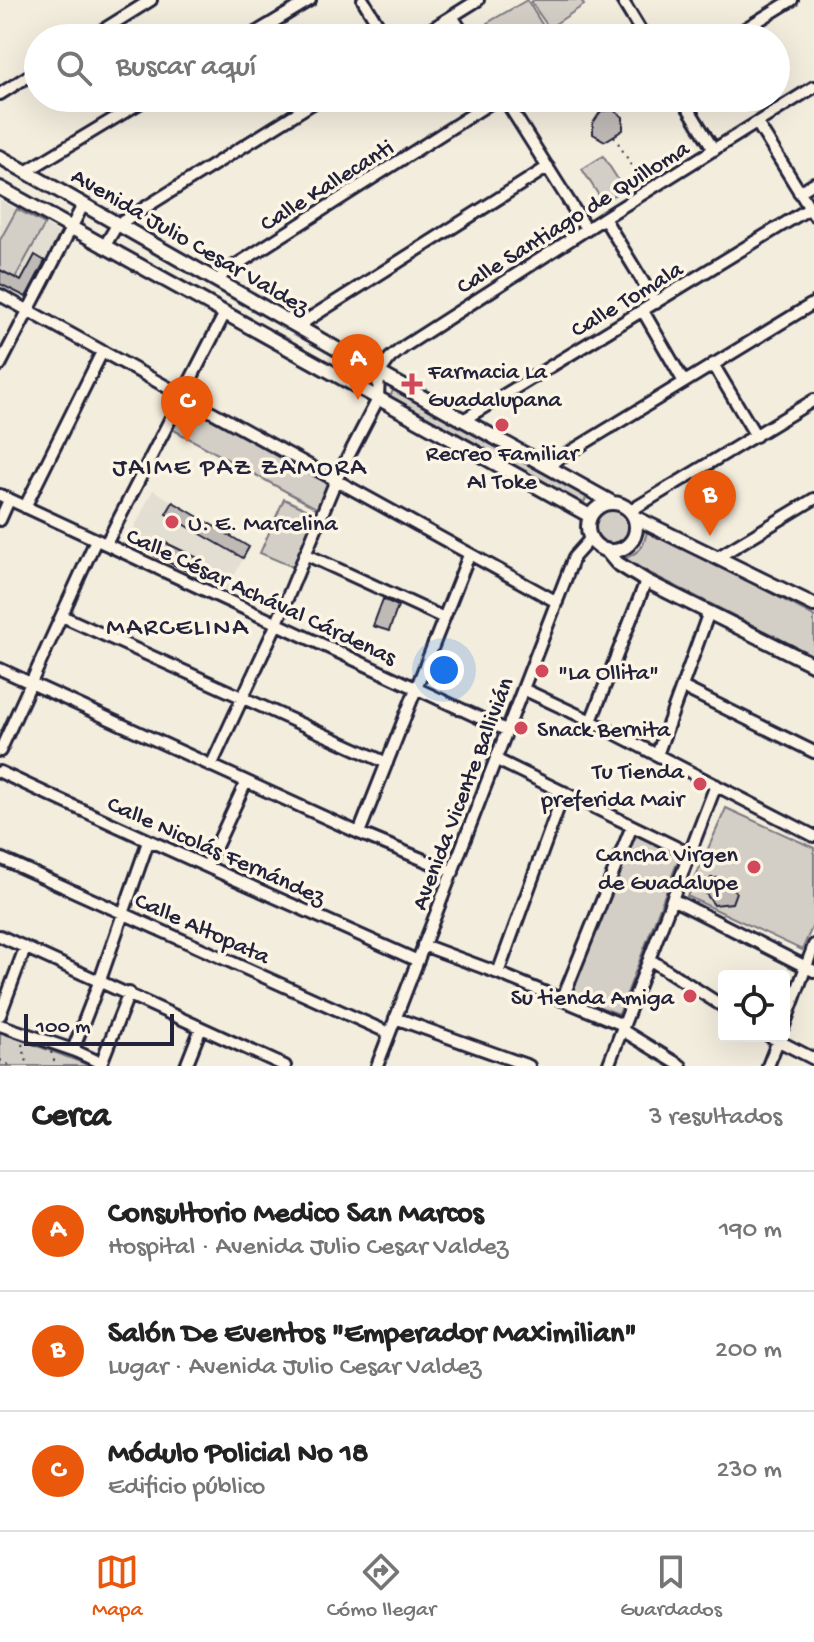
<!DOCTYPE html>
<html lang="es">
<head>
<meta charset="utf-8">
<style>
	:root { --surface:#fff; --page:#f6f6f6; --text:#222; --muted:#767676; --line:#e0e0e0; --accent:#ea580c }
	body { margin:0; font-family:"Gochi Hand",sans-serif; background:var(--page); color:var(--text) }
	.controls { position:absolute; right:24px; bottom:24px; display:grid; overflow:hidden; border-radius:8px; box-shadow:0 8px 32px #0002 }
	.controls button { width:72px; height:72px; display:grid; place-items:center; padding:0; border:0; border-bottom:2px solid var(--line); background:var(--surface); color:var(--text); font:40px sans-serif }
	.scale { position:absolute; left:24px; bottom:20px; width:150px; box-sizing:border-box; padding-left:8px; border:4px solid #22223b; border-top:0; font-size:22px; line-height:28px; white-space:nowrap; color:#22223b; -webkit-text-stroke:6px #fcf5e5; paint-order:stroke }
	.you { position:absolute; left:444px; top:670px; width:28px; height:28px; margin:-20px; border:6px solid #fff; border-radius:50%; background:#1a73e8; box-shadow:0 0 0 12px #1a73e833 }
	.badge { display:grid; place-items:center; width:52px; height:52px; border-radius:50%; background:var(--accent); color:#fff; font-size:26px; font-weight:700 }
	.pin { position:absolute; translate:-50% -66px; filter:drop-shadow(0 2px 4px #0008) }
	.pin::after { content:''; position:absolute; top:42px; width:28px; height:24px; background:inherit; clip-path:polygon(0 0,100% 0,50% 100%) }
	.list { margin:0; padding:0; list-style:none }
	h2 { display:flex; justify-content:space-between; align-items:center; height:104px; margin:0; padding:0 32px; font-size:34px }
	h2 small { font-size:26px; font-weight:400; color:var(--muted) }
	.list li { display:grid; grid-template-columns:52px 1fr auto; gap:24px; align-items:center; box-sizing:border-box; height:120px; padding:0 32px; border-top:2px solid var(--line) }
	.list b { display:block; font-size:30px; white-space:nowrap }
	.list p { margin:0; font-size:26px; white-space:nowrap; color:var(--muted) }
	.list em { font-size:26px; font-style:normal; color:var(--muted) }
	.icon { flex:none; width:44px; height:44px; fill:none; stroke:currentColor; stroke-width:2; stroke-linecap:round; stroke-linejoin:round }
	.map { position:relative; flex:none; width:814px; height:1066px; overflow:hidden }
	.search { position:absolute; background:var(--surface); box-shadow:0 8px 32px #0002; left:24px; right:24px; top:24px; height:88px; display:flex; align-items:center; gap:20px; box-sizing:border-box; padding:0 28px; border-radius:44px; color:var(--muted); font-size:30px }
	.sheet { height:464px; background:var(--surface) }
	nav { display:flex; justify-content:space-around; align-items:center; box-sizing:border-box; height:112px; border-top:2px solid var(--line); background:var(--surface); font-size:22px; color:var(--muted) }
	nav a { display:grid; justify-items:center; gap:4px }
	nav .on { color:var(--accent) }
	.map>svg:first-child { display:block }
	.built { fill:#e3ded2 }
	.green { fill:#d4cfc6; stroke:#7b7880; stroke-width:2 }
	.building { fill:#bfbab6; stroke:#22223b; stroke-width:2 }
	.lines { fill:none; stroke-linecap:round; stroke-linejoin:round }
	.minor-casing { stroke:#22223b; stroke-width:16 }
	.major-casing { stroke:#22223b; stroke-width:18 }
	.path { stroke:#22223b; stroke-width:2; stroke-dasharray:2 6; stroke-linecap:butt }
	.minor { stroke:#fcf5e5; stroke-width:10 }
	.major { stroke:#fcf5e5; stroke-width:12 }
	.poi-dot { fill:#d1495b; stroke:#fcf5e5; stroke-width:3 }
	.labels { text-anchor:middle; stroke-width:7; stroke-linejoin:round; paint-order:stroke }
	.street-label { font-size:24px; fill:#22223b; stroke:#fcf5e5 }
	.poi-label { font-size:24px; fill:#22223b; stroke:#fcf5e5; text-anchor:start }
	.neighbourhood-label { font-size:26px; letter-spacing:2px; fill:#22223b; stroke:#fcf5e5 }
</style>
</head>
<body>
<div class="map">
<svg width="814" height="1066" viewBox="0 0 814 1066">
	<rect width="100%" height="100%" fill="#f3edde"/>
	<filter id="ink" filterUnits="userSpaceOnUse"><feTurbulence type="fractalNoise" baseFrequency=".0125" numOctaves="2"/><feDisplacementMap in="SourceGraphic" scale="16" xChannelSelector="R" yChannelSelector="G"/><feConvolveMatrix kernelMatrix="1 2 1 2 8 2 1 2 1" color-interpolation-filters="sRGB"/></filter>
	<g filter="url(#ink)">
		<path class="built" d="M 0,200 L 59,233 L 59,238 L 27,297 L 24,298 L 0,284 Z
			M 153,490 L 249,547 L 227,590 L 129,544 L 128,540 Z"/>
		<path class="green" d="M 527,0 L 543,26 L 522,38 L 496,38 L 487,23 Z
			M 534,0 L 581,0 L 584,5 L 549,28 L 531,2 Z
			M 603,156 L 624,189 L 603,202 L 582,169 Z
			M 17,209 L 45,224 L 15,278 L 0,270 L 0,240 Z
			M 394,388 L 588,494 L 582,507 L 389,399 Z
			M 186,402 L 329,484 L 318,509 L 172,429 Z
			M 284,499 L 317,514 L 293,567 L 260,553 Z
			M594 526a18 18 0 1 1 36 0a18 18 0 1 1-36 0Z
			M 648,527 L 814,616 L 814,656 L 626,561 L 626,558 C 643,550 644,546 648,527 Z
			M 726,808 L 814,848 L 814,923 L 802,950 L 687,896 Z
			M 634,832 L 680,855 L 619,1014 L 571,996 Z
			M 0,1032 L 91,1066 L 0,1066 Z"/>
		<path class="building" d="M 613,110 L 623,117 L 623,130 L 605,141 L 593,134 L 593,123 L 601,111 Z
			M 35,255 L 45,261 L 26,297 L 0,284 L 0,270 L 21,281 Z
			M 173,502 L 249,547 L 243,558 L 166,514 Z
			M 162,541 L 204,561 L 197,576 L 155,556 Z
			M 383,599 L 398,606 L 389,631 L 373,626 Z
			M 711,878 L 724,878 L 736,892 L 732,903 L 714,905 L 704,891 Z"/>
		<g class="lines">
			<defs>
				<path id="minor" d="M 363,0 L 386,38
					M 622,0 L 645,38
					M 452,16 L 466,38
					M 90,38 L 151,0
					M 247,38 L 310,0
					M 417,38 L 478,0
					M 730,38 L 792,0
					M 0,94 L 38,70
					M 504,98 L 587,230
					M 682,98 L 714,150
					M 757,123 L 814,215
					M 27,171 L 148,98
					M 799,192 L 814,183
					M 604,218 L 656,303
					M 104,247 L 117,225 L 321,98
					M 218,281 L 225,272 L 498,98
					M 0,295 L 557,602
					M 643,311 L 684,382
					M 300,328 L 307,320 L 548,167
					M 713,364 L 756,436
					M 0,365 L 83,205
					M 463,420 L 810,208
					M 547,466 L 814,303
					M 0,495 L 508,731
					M 25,507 L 102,352
					M 630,511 L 814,400
					M 0,520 L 9,500
					M 106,544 L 225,313
					M 305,554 L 444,618
					M 718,557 L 814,499
					M 62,616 L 387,763
					M 0,669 L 359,833 L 453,872
					M 682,687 L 814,752
					M 523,689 L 591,721 L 814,836
					M 591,721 L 646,581
					M 0,751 L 96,540
					M 657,755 L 709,612
					M 497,760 L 690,854
					M 211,766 L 277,623 L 336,480 L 378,399 L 379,373 L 390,358 L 405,346 L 604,218 L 814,87
					M 0,772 C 138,837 278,898 418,961
					M 359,833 L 469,555
					M 0,858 L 389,1033
					M 207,866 L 246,782
					M 672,899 L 814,971
					M 0,936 L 285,1066
					M 423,945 L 498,973 L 623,1025
					M 649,959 L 724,1007
					M 498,973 L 564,792
					M 562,1000 L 632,826
					M 0,1015 L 25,948
					M 395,1018 L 529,1066
					M 0,1025 L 73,1050 L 101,1063
					M 784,1026 L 814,945
					M 622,1030 L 681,1066
					M 769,1036 L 814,1059
					M 73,1050 L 100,980 L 148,842
					M 100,1066 L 129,993
					M 186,1066 L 201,1028
					M 377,1066 L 574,557 L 591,538
					M 608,1066 L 716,785
					M 768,1066 L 779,1038"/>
				<path id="major" d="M 0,157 L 379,373 L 611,502
					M 0,188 L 590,516
					M588 527a24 24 0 1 1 48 0a24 24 0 1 1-48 0Z
					M 634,517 L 814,605
					M 606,550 L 617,563 L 646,581 L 814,665"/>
			</defs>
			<use href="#minor" class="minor-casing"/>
			<use href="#major" class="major-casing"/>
			<path class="path" d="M 614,136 L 642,183
				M 22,1044 L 28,1066
				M 51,1052 L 56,1066
				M 0,1060 L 11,1066"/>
			<use href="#minor" class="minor"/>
			<use href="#major" class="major"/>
		</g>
	</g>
	<g class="poi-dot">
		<path d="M408 372h8v8h8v8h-8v8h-8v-8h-8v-8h8z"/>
		<circle cx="502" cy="425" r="8"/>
		<circle cx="172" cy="522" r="8"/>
		<circle cx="542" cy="671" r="8"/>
		<circle cx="521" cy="728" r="8"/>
		<circle cx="700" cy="784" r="8"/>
		<circle cx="754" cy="867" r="8"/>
		<circle cx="690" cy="996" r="8"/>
	</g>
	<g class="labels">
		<g class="street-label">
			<text transform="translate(326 184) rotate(-32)" y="8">Calle Kallecanti</text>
			<text transform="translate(572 216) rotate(-32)" y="8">Calle Santiago de Quilloma</text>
			<text transform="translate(191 240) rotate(30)" y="8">Avenida Julio Cesar Valdez</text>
			<text transform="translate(626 298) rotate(-31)" y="8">Calle Tomala</text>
			<text transform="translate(262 595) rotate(25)" y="8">Calle César Achával Cárdenas</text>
			<text transform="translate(461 793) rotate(-69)" y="8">Avenida Vicente Ballivián</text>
			<text transform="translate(217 849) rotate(24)" y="8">Calle Nicolás Fernández</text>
			<text transform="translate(203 927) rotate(24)" y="8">Calle Altopata</text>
		</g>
		<g class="poi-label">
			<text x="428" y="378">Farmacia La<tspan x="428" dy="28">Guadalupana</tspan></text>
			<text x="502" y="460" text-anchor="middle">Recreo Familiar<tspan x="502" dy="28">Al Toke</tspan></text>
			<text x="188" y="530">U. E. Marcelina</text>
			<text x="558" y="679">"La Ollita"</text>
			<text x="537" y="736">Snack Bernita</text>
			<text x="684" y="778" text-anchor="end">Tu Tienda<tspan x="684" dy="28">preferida Mair</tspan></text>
			<text x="738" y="861" text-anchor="end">Cancha Virgen<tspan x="738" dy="28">de Guadalupe</tspan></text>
			<text x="674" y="1004" text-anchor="end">Su tienda Amiga</text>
		</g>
		<g class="neighbourhood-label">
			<text x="240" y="474">JAIME PAZ ZAMORA</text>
			<text x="178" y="634">MARCELINA</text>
		</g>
	</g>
</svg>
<div class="controls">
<button><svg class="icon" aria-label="locate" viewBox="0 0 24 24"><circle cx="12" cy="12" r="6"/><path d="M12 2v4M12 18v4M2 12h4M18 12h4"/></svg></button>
</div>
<div class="scale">100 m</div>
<div class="you"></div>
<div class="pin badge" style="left:358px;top:400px">A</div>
<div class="pin badge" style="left:710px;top:536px">B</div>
<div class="pin badge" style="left:187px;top:442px">C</div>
<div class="search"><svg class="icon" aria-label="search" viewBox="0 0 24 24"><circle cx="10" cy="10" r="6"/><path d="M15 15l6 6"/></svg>Buscar aquí</div>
</div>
<section class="sheet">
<h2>Cerca<small>3 resultados</small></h2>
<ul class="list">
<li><span class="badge">A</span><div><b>Consultorio Medico San Marcos</b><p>Hospital · Avenida Julio Cesar Valdez</p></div><em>190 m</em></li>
<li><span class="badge">B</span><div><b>Salón De Eventos &quot;Emperador Maximilian&quot;</b><p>Lugar · Avenida Julio Cesar Valdez</p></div><em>200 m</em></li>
<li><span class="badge">C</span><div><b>Módulo Policial No 18</b><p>Edificio público</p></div><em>230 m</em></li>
</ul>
</section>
<nav>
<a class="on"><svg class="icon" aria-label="map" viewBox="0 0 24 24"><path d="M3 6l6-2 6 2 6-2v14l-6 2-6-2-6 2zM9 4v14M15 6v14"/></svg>Mapa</a>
<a><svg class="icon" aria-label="directions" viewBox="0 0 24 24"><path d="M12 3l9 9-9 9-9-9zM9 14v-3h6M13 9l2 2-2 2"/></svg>Cómo llegar</a>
<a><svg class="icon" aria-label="saved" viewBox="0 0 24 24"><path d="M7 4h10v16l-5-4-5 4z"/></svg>Guardados</a>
</nav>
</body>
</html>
